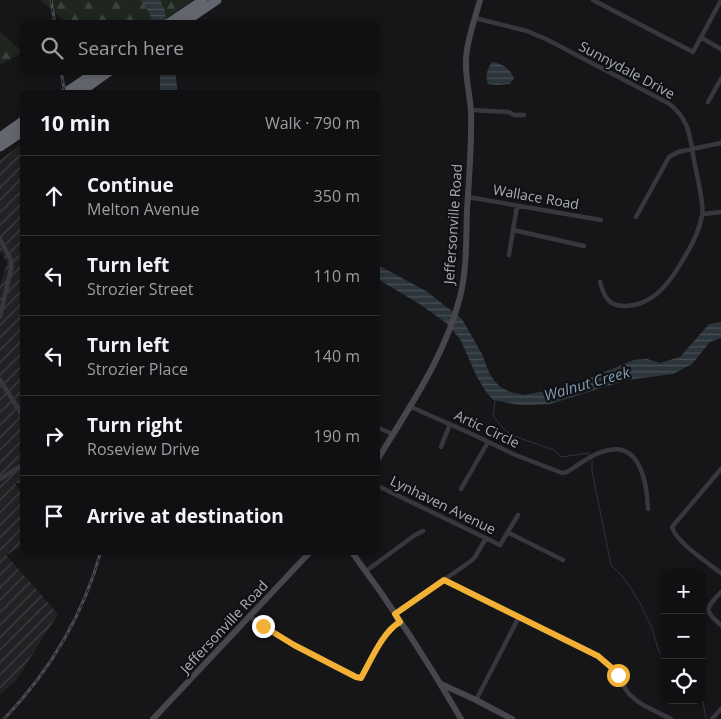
<!DOCTYPE html>
<html lang="en">
<head>
<meta charset="utf-8">
<style>
	:root { --surface:#101012; --page:#1e1e20; --text:#f1f3f6; --muted:#9c9d9f; --line:#303032 }
	body { margin:0; font-family:"Open Sans",sans-serif; background:var(--page); color:var(--text) }
	.controls { position:absolute; right:15px; bottom:15px; display:grid; overflow:hidden; border-radius:10px; box-shadow:0 2px 8px #0003 }
	.controls button { width:45px; height:45px; display:grid; place-items:center; padding:0; border:0; border-bottom:1px solid var(--line); background:var(--surface); color:var(--text); font:25px sans-serif }
	.stop { position:absolute; width:15px; height:15px; margin:-11px; border:4px solid #f2b134; border-radius:50%; background:#fff }
	.stop.end { background:#f2b134; border-color:#fff; box-shadow:0 1px 5px #0008 }
	.list { margin:0; padding:0; list-style:none }
	h2 { display:flex; justify-content:space-between; align-items:center; height:65px; margin:0; padding:0 20px; font-size:21px }
	h2 small { font-size:16px; font-weight:400; color:var(--muted) }
	.list li { display:grid; grid-template-columns:32px 1fr auto; gap:15px; align-items:center; box-sizing:border-box; height:80px; padding:0 20px; border-top:1px solid var(--line) }
	.list b { display:block; font-size:19px; white-space:nowrap }
	.list p { margin:0; font-size:16px; white-space:nowrap; color:var(--muted) }
	.list em { font-size:16px; font-style:normal; color:var(--muted) }
	.icon { flex:none; width:28px; height:28px; fill:none; stroke:currentColor; stroke-width:2; stroke-linecap:round; stroke-linejoin:round }
	.map { position:relative; flex:none; width:721px; height:719px; overflow:hidden }
	.search { position:absolute; background:var(--surface); box-shadow:0 2px 8px #0003; left:20px; top:20px; width:360px; height:55px; display:flex; align-items:center; gap:12px; box-sizing:border-box; padding:0 18px; border-radius:10px; color:var(--muted); font-size:19px }
	.panel { position:absolute; background:var(--surface); box-shadow:0 2px 8px #0003; left:20px; top:90px; width:360px; height:465px; border-radius:10px }
	.map>svg:first-child { display:block }
	.industrial { fill:url(#industrial-furrows) }
	.forest { fill:url(#forest-firs) }
	.water { fill:url(#water-rules) }
	.lines { fill:none; stroke-linecap:round; stroke-linejoin:round }
	.stream { stroke:#2c353c; stroke-width:1 }
	.street { stroke:#37383d; stroke-width:4.5 }
	.secondary { stroke:#45474d; stroke-width:6 }
	.highway { stroke:#63666e; stroke-width:9 }
	.rail-casing { stroke:#4a4c52; stroke-width:3 }
	.rail { stroke:#111113; stroke-width:1; stroke-dasharray:4; stroke-linecap:butt }
	.route { stroke:#f2b134; stroke-width:6 }
	.labels { text-anchor:middle; stroke-width:4.5; stroke-linejoin:round; paint-order:stroke }
	.street-label { font-size:14px; fill:#a8adb8; stroke:#111113 }
	.water-label { font-size:15px; font-style:italic; fill:#7f9bb3; stroke:#111113 }
</style>
</head>
<body>
<div class="map">
<svg width="721" height="719" viewBox="0 0 721 719">
	<defs>
		<pattern id="industrial-furrows" width="10" height="10" patternUnits="userSpaceOnUse" patternTransform="scale(1.25)"><rect width="10" height="10" fill="#222225"/><path d="M-1 1l2-2M0 10L10 0M9 11l2-2" fill="none" stroke="#3f3f43"/></pattern>
		<pattern id="forest-firs" width="22" height="20" patternUnits="userSpaceOnUse" patternTransform="scale(1.25)"><rect width="22" height="20" fill="#1e261f"/><path d="M5 1l3.5 6h-7zM16 11l3.5 6h-7z" fill="#3c433d"/></pattern>
		<pattern id="water-rules" width="6" height="5" patternUnits="userSpaceOnUse" patternTransform="scale(1.25)"><rect width="6" height="5" fill="#2c353c"/><path d="M0 2.5h6" fill="none" stroke="#485056"/></pattern>
	</defs>
	<rect width="100%" height="100%" fill="#161618"/>
	<path class="industrial" d="M 24,142 L 24,483 L 15,483 L 24,498 L 24,545 L 6,555 L 58,614 L 17,679 L 0,695 L 0,286 L 7,263 L 0,251 L 0,160 Z"/>
	<path class="forest" d="M 40,0 L 194,0 L 158,24 L 68,24 Z
		M 0,32 L 23,52 L 0,65 Z"/>
	<path class="water" d="M 141,0 L 160,0 L 165,11 L 166,24 L 153,24 L 150,14 Z
		M 492,62 C 503,64 509,68 514,78 L 510,84 L 497,85 L 488,84 C 485,76 487,69 492,62 Z
		M 160,71 L 175,71 L 178,94 L 160,94 Z
		M 376,264 L 426,291 L 462,319 L 482,354 L 490,375 L 499,386 L 510,392 L 525,395 L 573,385 L 634,360 L 647,359 L 660,363 L 680,357 L 709,324 L 721,322 L 721,338 L 710,342 L 692,364 L 673,374 L 627,380 L 550,404 L 533,405 L 519,405 L 493,400 L 486,392 L 477,377 L 460,339 L 446,323 L 421,305 L 376,278 Z"/>
	<g class="lines">
		<path class="stream" d="M 495,401 L 493,416 L 502,427 L 511,435 L 554,450 L 561,457 L 588,453 L 589,455
			M 592,460 L 592,471 L 611,565 L 623,577 L 640,603 L 652,628 L 659,652 L 665,657
			M 702,696 L 706,719"/>
		<path class="street" d="M 593,0 L 693,52 L 720,2
			M 475,18 L 527,31 L 546,39 L 668,103 C 689,118 690,136 694,160 C 696,173 705,205 702,216 C 699,232 692,245 684,258 C 671,281 654,306 624,306 C 608,306 604,296 600,282
			M 702,38 L 721,49
			M 708,102 L 721,79
			M 471,110 L 509,112 L 514,115 L 524,115
			M 468,197 L 601,220
			M 703,214 L 721,212
			M 636,217 L 669,157 L 678,152 L 721,143
			M 513,230 L 584,246
			M 0,239 L 11,260 L 11,269 L 0,317
			M 509,255 L 517,206
			M 0,380 L 24,418
			M 409,406 L 474,435 L 513,454 L 562,473 L 567,472 C 579,465 591,454 605,451 C 641,440 647,485 648,509
			M 376,427 L 393,434
			M 441,447 L 450,424
			M 721,469 L 672,527 C 676,542 708,563 721,573
			M 0,479 L 24,464
			M 376,485 L 500,545 L 518,515
			M 461,489 L 488,442
			M 509,533 L 563,560
			M 366,571 L 415,535 L 423,531
			M 444,580 L 598,656 L 612,668 L 629,694 L 636,700 L 643,705 L 671,719
			M 721,592 C 706,608 703,610 721,625
			M 395,614 L 471,561 L 475,557 L 486,538
			M 251,617 C 283,642 320,658 356,677 L 361,678 C 370,662 383,632 400,622
			M 476,700 L 519,617
			M 712,719 L 721,709"/>
		<path class="secondary" d="M 376,462 C 408,409 445,357 460,297 C 467,269 466,239 467,210 C 469,177 472,144 471,112 C 470,94 465,77 466,59 C 467,39 475,19 480,0
			M 351,551 C 391,605 428,661 461,719
			M 441,684 L 476,700 L 512,719
			M 153,719 L 311,551"/>
		<path class="highway" d="M 167,24 L 203,0
			M 182,24 L 217,0
			M 63,94 L 97,71
			M 78,94 L 110,71
			M 0,137 L 24,120
			M 0,147 L 24,131"/>
		<defs>
			<path id="rail" d="M 51,0 L 55,24
				M 61,71 L 65,94
				M 4,719 C 50,671 83,616 101,551"/>
		</defs>
		<use href="#rail" class="rail-casing"/>
		<use href="#rail" class="rail"/>
	</g>
	<g class="lines">
		<path class="route" d="M 263,626 L 294,645 L 356,677 L 361,678 C 370,662 383,631 400,622 L 395,614 L 444,580 L 598,656 L 612,668 L 618,675"/>
	</g>
	<g class="labels">
		<g class="street-label">
			<text transform="translate(627 70) rotate(28)" y="5">Sunnydale Drive</text>
			<text transform="translate(536 197) rotate(10)" y="5">Wallace Road</text>
			<text transform="translate(453 224) rotate(-86)" y="5">Jeffersonville Road</text>
			<text transform="translate(487 429) rotate(25)" y="5">Artic Circle</text>
			<text transform="translate(443 505) rotate(26)" y="5">Lynhaven Avenue</text>
			<text transform="translate(224 627) rotate(-47)" y="5">Jeffersonville Road</text>
		</g>
		<g class="water-label">
			<text transform="translate(587 384) rotate(-16)" y="5">Walnut Creek</text>
		</g>
	</g>
</svg>
<div class="controls">
<button>+</button>
<button>−</button>
<button><svg class="icon" aria-label="locate" viewBox="0 0 24 24"><circle cx="12" cy="12" r="6"/><path d="M12 2v4M12 18v4M2 12h4M18 12h4"/></svg></button>
</div>
<div class="stop" style="left:618px;top:675px"></div>
<div class="stop end" style="left:263px;top:626px"></div>
<div class="search"><svg class="icon" aria-label="search" viewBox="0 0 24 24"><circle cx="10" cy="10" r="6"/><path d="M15 15l6 6"/></svg>Search here</div>
<section class="panel">
<h2>10 min<small>Walk · 790 m</small></h2>
<ul class="list">
<li><svg class="icon" aria-label="ahead" viewBox="0 0 24 24"><path d="M12 20V5M6 11l6-6 6 6"/></svg><div><b>Continue</b><p>Melton Avenue</p></div><em>350 m</em></li>
<li><svg class="icon" aria-label="left" viewBox="0 0 24 24"><path d="M17 20v-9H6M10 6l-5 5 5 5"/></svg><div><b>Turn left</b><p>Strozier Street</p></div><em>110 m</em></li>
<li><svg class="icon" aria-label="left" viewBox="0 0 24 24"><path d="M17 20v-9H6M10 6l-5 5 5 5"/></svg><div><b>Turn left</b><p>Strozier Place</p></div><em>140 m</em></li>
<li><svg class="icon" aria-label="right" viewBox="0 0 24 24"><path d="M7 20v-9h11M14 6l5 5-5 5"/></svg><div><b>Turn right</b><p>Roseview Drive</p></div><em>190 m</em></li>
<li><svg class="icon" aria-label="arrive" viewBox="0 0 24 24"><path d="M6 21V4h12l-3 4 3 4H6"/></svg><div><b>Arrive at destination</b></div></li>
</ul>
</section>
</div>
</body>
</html>
